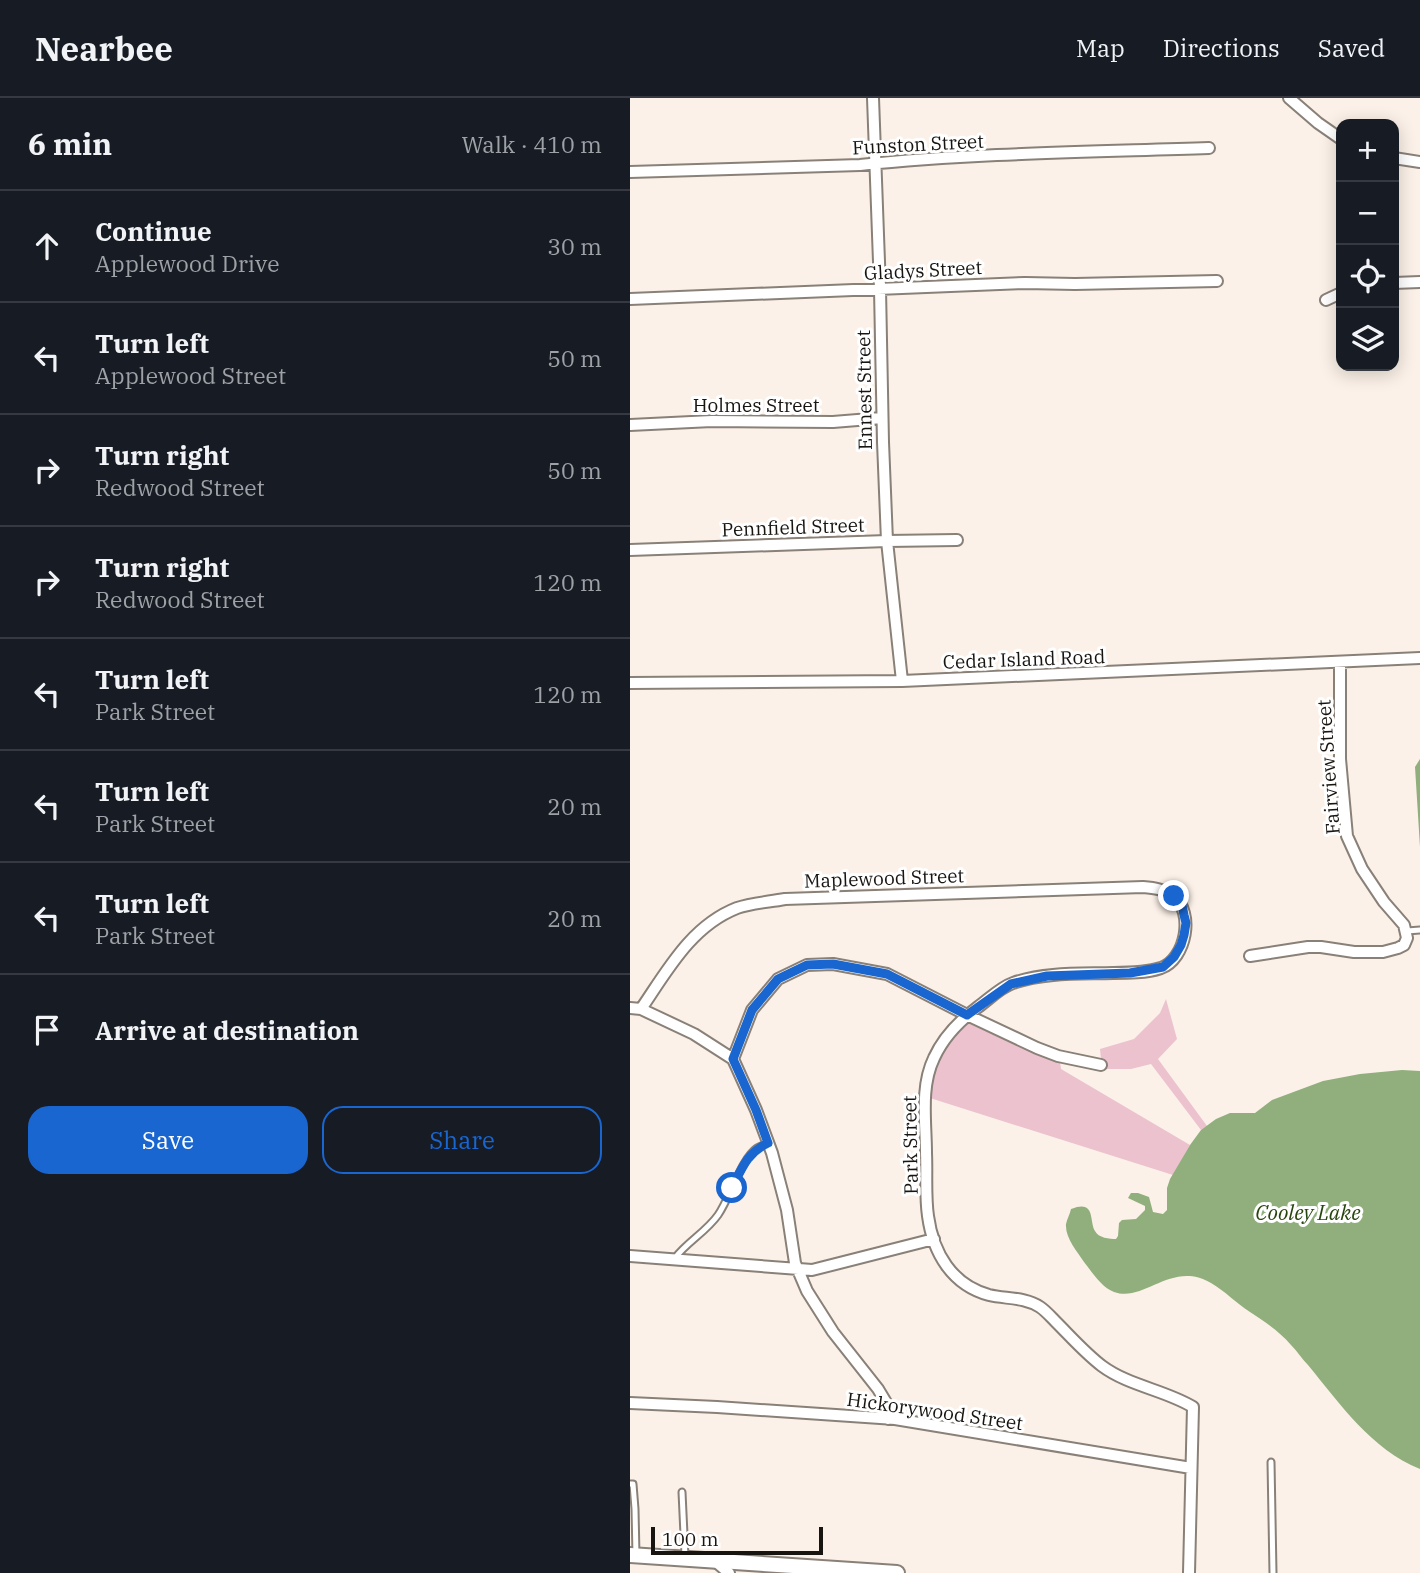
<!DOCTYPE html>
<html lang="en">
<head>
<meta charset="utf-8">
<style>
	:root { --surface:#171b24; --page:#20242c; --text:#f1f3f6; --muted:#9ea1a6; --line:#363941; --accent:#1a66d0 }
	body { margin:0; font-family:"IBM Plex Serif",serif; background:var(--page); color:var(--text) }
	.controls { position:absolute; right:21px; top:21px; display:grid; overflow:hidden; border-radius:14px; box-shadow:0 4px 18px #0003 }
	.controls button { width:63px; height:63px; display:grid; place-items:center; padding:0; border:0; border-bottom:2px solid var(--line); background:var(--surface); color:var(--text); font:35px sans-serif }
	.scale { position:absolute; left:21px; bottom:18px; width:172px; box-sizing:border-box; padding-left:7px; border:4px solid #181511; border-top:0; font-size:19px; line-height:24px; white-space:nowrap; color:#181511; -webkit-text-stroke:5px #fff; paint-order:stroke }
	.stop { position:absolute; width:21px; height:21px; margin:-16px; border:5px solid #1a66d0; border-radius:50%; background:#fff }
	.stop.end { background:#1a66d0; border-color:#fff; box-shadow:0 2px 7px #0008 }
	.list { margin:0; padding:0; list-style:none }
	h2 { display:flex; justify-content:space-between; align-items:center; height:91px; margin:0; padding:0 28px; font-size:30px }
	h2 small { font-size:23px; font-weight:400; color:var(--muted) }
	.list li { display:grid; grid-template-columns:46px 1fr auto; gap:21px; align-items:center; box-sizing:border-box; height:112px; padding:0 28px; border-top:2px solid var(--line) }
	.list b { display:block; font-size:26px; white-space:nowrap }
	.list p { margin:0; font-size:23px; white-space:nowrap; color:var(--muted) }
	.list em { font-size:23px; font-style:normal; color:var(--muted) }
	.actions { display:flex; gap:14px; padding:21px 28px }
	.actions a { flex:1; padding:16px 0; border:2px solid var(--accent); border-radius:21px; text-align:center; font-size:24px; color:var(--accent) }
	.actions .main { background:var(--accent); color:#fff }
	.icon { flex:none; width:38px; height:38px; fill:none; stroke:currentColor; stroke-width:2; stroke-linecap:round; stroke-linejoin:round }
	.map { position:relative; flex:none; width:790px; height:1475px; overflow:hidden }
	header { display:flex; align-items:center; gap:42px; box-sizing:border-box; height:98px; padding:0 35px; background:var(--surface); border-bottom:2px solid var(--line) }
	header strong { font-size:33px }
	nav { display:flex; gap:38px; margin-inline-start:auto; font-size:24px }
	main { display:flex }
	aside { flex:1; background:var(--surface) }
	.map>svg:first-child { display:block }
	.green { fill:#ebc2ce }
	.water { fill:#90af7c }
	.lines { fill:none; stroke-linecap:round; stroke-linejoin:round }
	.service-casing { stroke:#898078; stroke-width:9 }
	.minor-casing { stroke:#898078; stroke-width:14 }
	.tertiary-casing { stroke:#898078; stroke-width:18 }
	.service { stroke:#fff; stroke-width:5 }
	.minor { stroke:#fff; stroke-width:10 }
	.tertiary { stroke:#fff; stroke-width:14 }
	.route { stroke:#1a66d0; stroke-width:9 }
	.labels { text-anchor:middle; stroke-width:6; stroke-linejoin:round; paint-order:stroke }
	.street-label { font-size:19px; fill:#181511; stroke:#fff }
	.water-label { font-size:21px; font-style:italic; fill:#28450e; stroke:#fff }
</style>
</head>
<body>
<header>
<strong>Nearbee</strong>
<nav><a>Map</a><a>Directions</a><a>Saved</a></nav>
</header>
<main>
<aside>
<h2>6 min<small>Walk · 410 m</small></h2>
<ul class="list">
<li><svg class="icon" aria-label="ahead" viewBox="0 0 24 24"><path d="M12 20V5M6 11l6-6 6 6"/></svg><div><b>Continue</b><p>Applewood Drive</p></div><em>30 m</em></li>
<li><svg class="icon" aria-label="left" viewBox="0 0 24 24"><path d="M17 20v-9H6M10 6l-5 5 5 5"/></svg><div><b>Turn left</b><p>Applewood Street</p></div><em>50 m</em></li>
<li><svg class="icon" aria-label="right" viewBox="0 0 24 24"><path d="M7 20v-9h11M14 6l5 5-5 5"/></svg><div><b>Turn right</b><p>Redwood Street</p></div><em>50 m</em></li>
<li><svg class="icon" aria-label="right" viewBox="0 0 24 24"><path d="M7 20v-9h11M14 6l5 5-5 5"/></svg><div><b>Turn right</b><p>Redwood Street</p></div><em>120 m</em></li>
<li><svg class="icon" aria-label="left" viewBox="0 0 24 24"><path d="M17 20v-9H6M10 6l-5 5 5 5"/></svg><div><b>Turn left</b><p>Park Street</p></div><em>120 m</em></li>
<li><svg class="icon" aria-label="left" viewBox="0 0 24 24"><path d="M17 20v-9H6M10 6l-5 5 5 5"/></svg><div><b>Turn left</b><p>Park Street</p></div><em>20 m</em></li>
<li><svg class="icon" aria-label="left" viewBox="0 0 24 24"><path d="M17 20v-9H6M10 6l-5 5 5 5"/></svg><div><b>Turn left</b><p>Park Street</p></div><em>20 m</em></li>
<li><svg class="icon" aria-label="arrive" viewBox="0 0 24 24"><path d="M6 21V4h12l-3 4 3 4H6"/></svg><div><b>Arrive at destination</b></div></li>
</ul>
<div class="actions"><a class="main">Save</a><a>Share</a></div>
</aside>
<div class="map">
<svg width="790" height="1475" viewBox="0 0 790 1475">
	<rect width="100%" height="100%" fill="#fbf1e8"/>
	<path class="green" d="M 536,901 L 547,941 L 528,961 L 577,1028 L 571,1032 L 521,966 L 501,971 L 472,971 L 470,951 L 504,941 L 530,915 Z
		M 340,922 L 408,956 L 430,964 L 431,971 L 560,1047 L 543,1077 L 300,1000 C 305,964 313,947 340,922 Z"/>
	<path class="water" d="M 790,661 L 790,749 L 785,669 Z
		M 772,972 L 790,973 L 790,1371 C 741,1351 711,1307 678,1267 C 672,1261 667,1253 661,1247 C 649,1233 635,1224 620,1214 C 606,1205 595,1193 581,1185 C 541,1162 515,1205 484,1194 C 471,1189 462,1174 454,1164 C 447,1153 435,1140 436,1126 C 437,1121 440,1116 441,1111 C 466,1101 459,1123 465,1133 C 468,1140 480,1141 486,1141 L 488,1138 L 489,1125 L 492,1122 L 506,1121 L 515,1112 L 515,1108 L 498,1100 L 501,1095 L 508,1095 L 519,1099 L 523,1114 L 533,1116 L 537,1112 L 537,1090 L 540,1081 L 560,1047 L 571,1032 L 586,1021 L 600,1015 L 625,1015 L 642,1002 L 693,983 L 730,976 Z"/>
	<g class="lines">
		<defs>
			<path id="service" d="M 777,833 L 790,832
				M 45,1160 C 57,1144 76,1134 88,1117 C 100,1100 111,1061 127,1050 C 131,1048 134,1047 138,1045
				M 641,1364 L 643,1475
				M 0,1386 L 3,1386 L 5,1411 L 6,1457
				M 52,1394 L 55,1458"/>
			<path id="minor" d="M 243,0 L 250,191 L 253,344 L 257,443 L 272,583
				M 659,0 L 688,25 L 711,41
				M 764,60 L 790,64
				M 0,74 L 230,67 C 346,55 463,54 579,50
				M 764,185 L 790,184
				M 0,201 L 395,185 L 445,186 L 587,183
				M 696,202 L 711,195
				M 0,327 L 82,323 L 203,324 L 252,320
				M 0,452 L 257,443 L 327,442
				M 0,585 L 272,583 L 790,560
				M 620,858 L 678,849 L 691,849 L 724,854 L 753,854 L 768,850 L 774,847 L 777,840 L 774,827 L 754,804 L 732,771 L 717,738 L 710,661 L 710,564
				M 0,910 L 11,911 L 64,936 L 103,961 L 126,1012 L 142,1055 L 157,1112 L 165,1165 L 177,1193 L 203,1234 L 248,1291 L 257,1306 L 258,1321
				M 11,911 C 37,873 61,828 107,810 C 121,805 139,804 155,801 L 513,789 C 524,790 534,791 543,798 C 565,814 556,861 531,870 C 516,875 498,875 483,875 C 450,876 415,874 383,885 C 371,889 359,901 348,909 C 329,923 314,938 304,960 C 290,989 296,1024 296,1055 C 297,1075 295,1098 298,1118 C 303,1155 322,1187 359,1197 C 376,1201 395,1199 410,1209 C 416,1213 421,1219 426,1224 C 441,1239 455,1255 472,1268 C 499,1288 535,1292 563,1309 L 559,1475
				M 103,961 L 122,912 L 148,881 L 177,867 L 203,866 L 257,876 L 337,917 L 407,950 L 428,958 L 471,967
				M 0,1158 L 182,1172 L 304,1141
				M 0,1305 L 87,1309 L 265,1321 L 561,1370
				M 85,1463 L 99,1475"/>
			<path id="tertiary" d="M 0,1457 L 267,1475"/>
		</defs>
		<use href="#service" class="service-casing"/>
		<use href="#minor" class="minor-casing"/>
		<use href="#tertiary" class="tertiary-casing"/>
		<use href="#service" class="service"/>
		<use href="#minor" class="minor"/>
		<use href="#tertiary" class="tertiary"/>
	</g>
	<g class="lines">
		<path class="route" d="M 102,1090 C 112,1070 117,1055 138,1045 L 126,1012 L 103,961 L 122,912 L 148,881 L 177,867 L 203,866 L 257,876 L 337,917 L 381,886 L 417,878 L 500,875 L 533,869 L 544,859 L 551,847 L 554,837 L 556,825 L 554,817 L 552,807 L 544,798"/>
	</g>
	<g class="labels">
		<g class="street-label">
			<text transform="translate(288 46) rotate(-3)" y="7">Funston Street</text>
			<text transform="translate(293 172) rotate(-3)" y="7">Gladys Street</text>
			<text transform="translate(234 292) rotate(-91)" y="7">Ennest Street</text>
			<text x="126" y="314">Holmes Street</text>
			<text transform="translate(163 429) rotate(-2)" y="7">Pennfield Street</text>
			<text transform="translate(394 561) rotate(-2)" y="7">Cedar Island Road</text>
			<text transform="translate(698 669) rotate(-94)" y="7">Fairview Street</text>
			<text transform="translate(254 780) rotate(-2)" y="7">Maplewood Street</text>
			<text transform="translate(280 1047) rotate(-91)" y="7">Park Street</text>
			<text transform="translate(305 1313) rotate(8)" y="7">Hickorywood Street</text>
		</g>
		<g class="water-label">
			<text x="678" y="1122">Cooley Lake</text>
		</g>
	</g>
</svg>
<div class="controls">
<button>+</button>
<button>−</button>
<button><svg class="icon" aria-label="locate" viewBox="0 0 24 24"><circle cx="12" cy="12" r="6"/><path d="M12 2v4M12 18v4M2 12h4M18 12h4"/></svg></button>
<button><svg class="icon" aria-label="layers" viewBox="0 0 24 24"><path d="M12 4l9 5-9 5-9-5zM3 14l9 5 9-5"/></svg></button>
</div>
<div class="scale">100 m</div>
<div class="stop" style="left:102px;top:1090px"></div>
<div class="stop end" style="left:544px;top:798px"></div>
</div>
</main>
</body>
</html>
